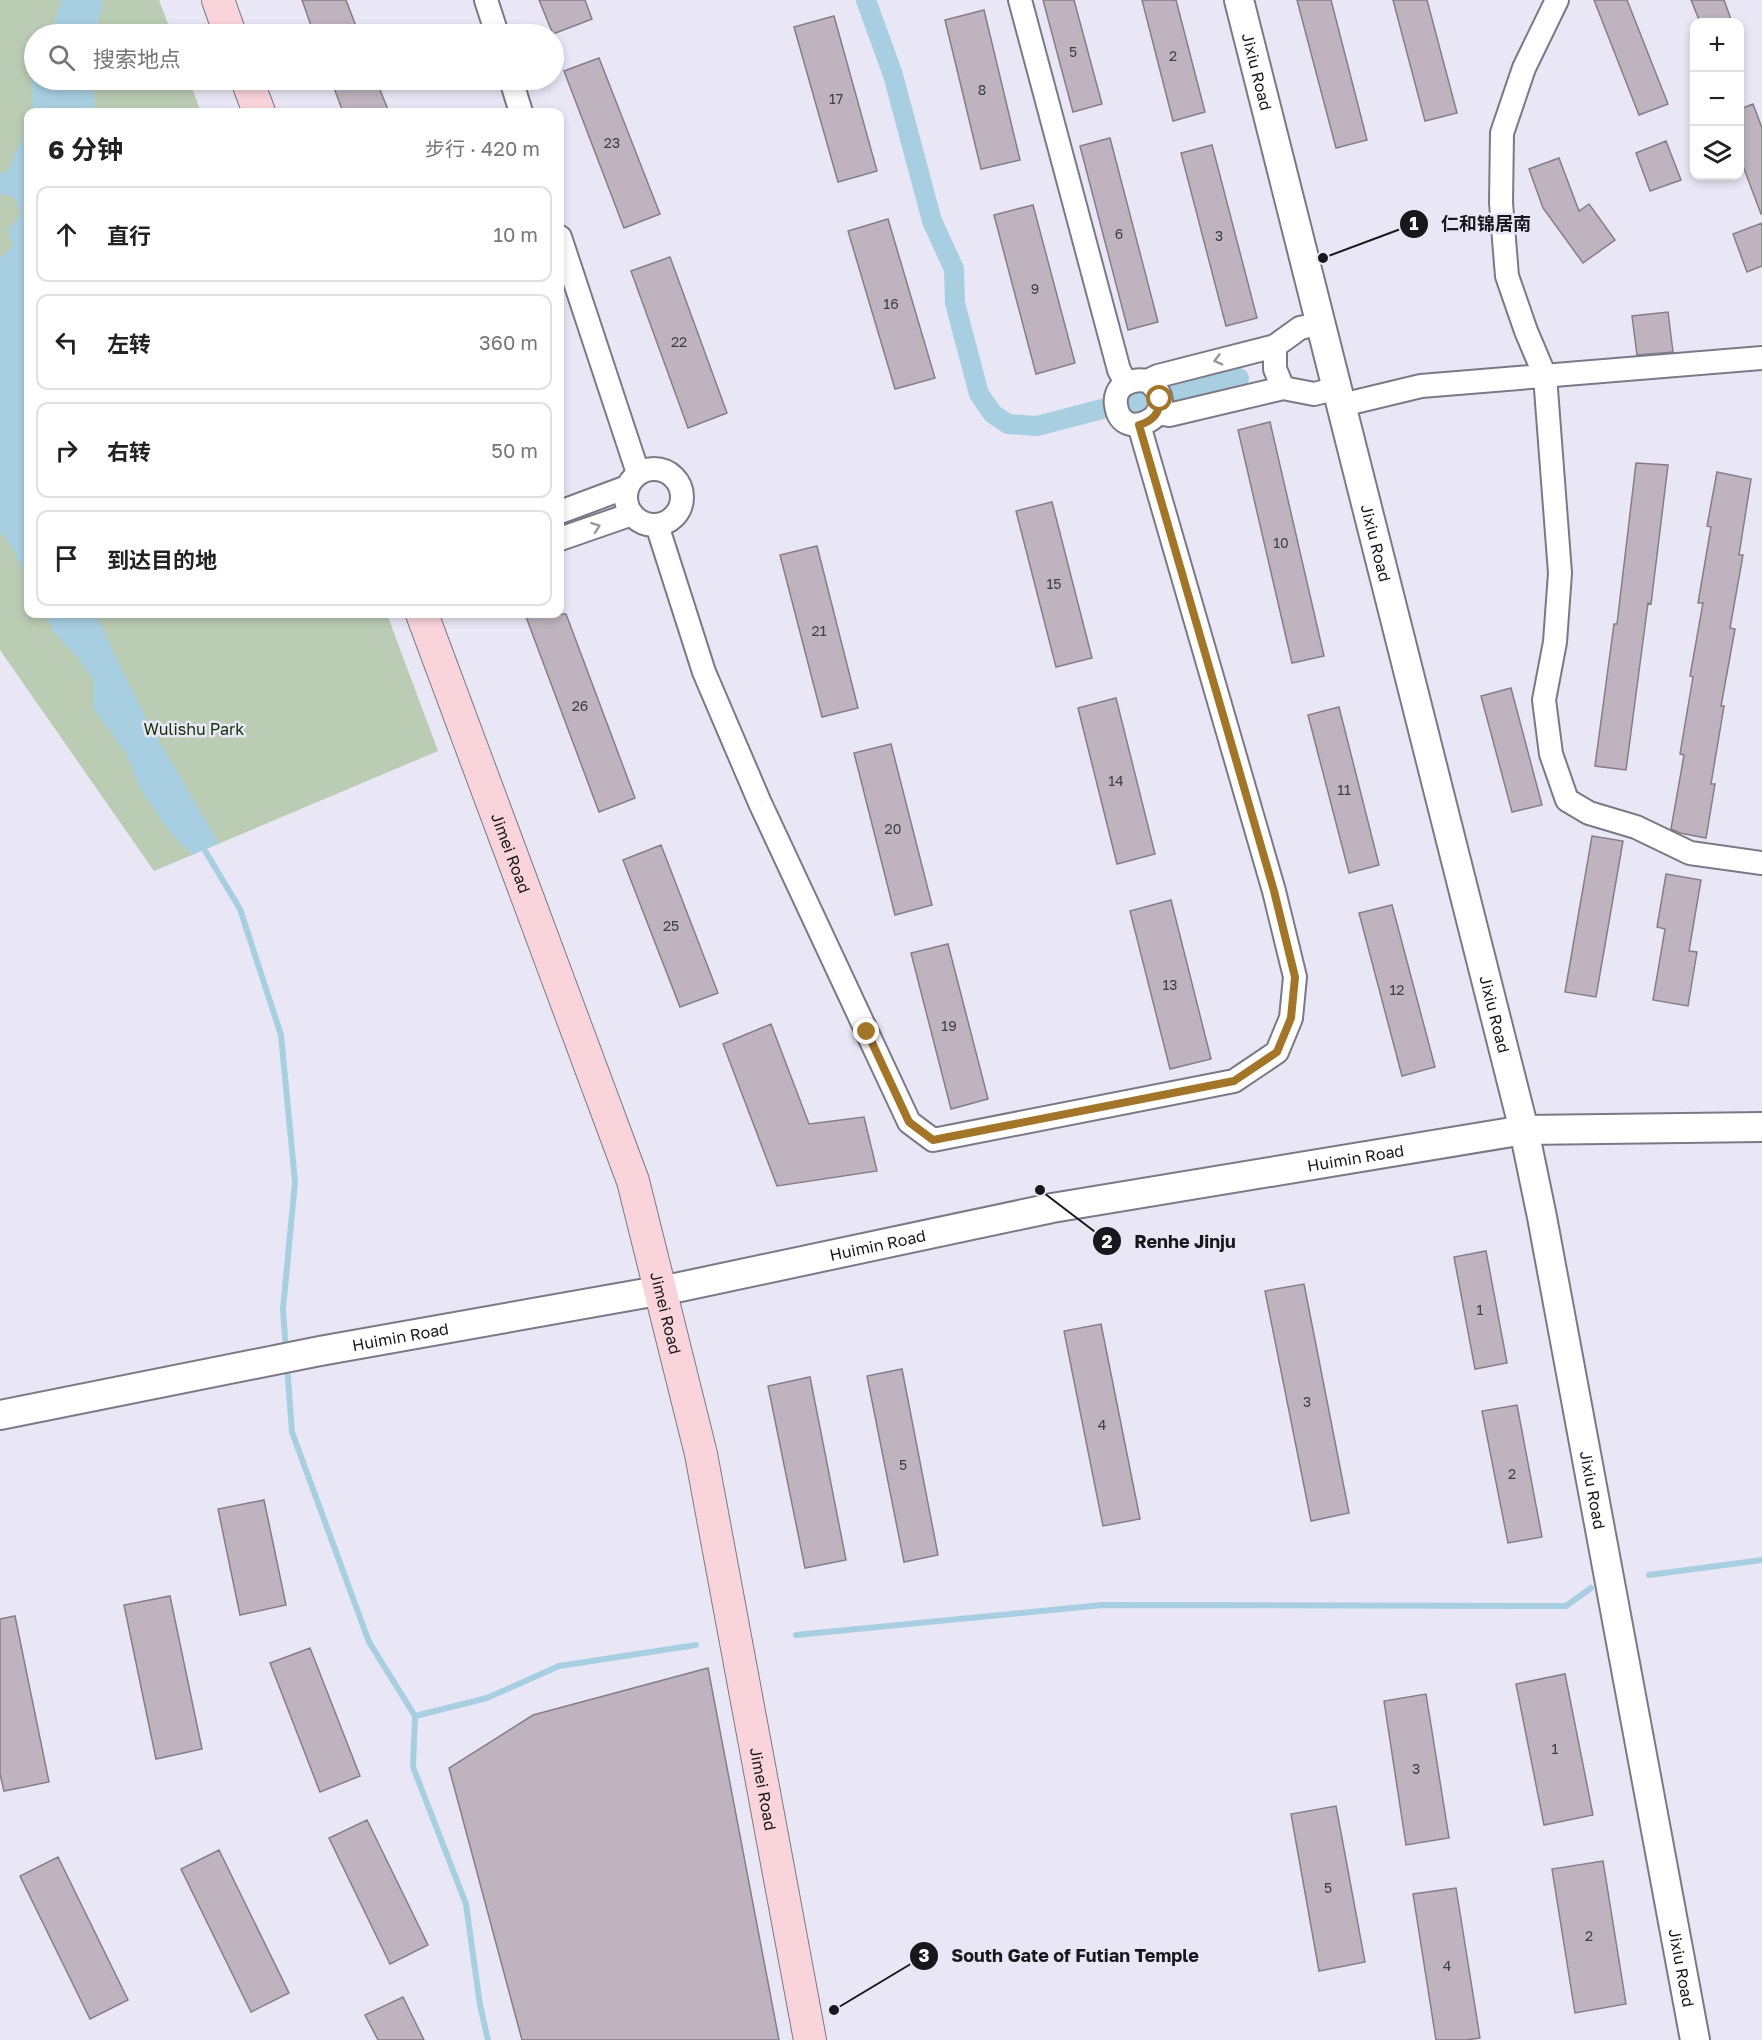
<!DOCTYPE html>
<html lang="zh">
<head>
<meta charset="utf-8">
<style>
	:root { --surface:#fff; --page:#f2f2f2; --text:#222; --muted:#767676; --line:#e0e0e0 }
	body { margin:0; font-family:"Golos Text","Noto Sans SC",sans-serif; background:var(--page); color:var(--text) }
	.controls { position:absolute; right:18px; top:18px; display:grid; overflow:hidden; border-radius:12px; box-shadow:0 3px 9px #0003 }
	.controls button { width:54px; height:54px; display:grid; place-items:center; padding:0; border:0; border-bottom:2px solid var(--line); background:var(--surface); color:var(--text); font:30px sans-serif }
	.stop { position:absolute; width:18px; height:18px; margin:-14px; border:4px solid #a37528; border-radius:50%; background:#fff }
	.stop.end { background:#a37528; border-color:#fff; box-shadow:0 2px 6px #0008 }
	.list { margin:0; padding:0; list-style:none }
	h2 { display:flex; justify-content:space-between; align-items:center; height:78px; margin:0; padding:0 24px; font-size:26px }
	h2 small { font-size:20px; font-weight:400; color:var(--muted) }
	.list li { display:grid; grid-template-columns:39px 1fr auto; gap:18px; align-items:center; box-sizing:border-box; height:96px; margin:0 12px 12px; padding:0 12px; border:2px solid var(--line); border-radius:12px }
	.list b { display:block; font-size:22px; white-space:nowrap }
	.list em { font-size:20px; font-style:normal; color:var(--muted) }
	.icon { flex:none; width:33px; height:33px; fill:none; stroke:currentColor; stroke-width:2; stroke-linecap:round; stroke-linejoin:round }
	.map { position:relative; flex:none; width:1762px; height:2040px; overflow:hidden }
	.search { position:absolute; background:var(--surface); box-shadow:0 3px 9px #0003; left:24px; top:24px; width:540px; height:66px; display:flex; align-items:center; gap:15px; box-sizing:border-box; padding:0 21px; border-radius:33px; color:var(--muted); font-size:22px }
	.panel { position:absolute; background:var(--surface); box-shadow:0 3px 9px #0003; left:24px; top:108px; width:540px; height:510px; border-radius:12px }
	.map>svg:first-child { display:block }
	.green { fill:#bbccb5 }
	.water { fill:#a8cfe1 }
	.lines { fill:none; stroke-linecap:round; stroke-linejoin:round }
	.stream { stroke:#a8cfe1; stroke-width:6 }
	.canal { stroke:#a8cfe1; stroke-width:20 }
	.building { fill:#beb3bf; stroke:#877d88; stroke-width:1.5 }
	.minor-casing { stroke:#7b7986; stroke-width:26 }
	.tertiary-casing { stroke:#7b7986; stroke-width:32 }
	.secondary-casing { stroke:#7b7986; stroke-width:34 }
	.minor { stroke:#fff; stroke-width:22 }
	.tertiary { stroke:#fff; stroke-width:28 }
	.secondary { stroke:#fad4db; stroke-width:32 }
	.oneway { stroke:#979799 }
	.route { stroke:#a37528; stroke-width:8 }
	.labels { text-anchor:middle; stroke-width:5; stroke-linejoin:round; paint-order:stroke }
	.number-label { font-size:14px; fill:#413e45 }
	.street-label { font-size:16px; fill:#17171c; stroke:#e9e7f6 }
	.park-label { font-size:16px; fill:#133205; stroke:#e9e7f6 }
	.leader { fill:none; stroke:#17171c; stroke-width:2 }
	.callout-dot { fill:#17171c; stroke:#e9e7f6; stroke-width:2 }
	.mark-label { font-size:18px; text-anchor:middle; font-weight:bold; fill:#fff }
	.callout-label { font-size:18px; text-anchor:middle; font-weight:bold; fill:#17171c; stroke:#e9e7f6; stroke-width:5; stroke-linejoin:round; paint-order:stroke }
</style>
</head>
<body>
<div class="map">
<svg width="1762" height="2040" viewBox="0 0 1762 2040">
	<rect width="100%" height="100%" fill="#e9e7f6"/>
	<path class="green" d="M 0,0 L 159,0 L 172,34 L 34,34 L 34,80 L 189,80 L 201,112 L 28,112 L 28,614 L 387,614 L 438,751 L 154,871 L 0,650 Z"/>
	<path class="water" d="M 62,0 L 103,0 L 96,34 L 50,34 Z
		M 34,76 L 34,80 L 92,80 L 95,99 L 94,112 L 32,112 L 32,84 Z
		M 28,126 L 28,580 L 12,547 L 0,532 L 0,258 L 13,246 L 8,230 L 21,214 L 14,197 L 0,194 L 0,174 L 8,170 Z
		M 45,614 L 96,614 L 120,666 L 148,722 L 219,843 L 192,855 L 169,831 L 140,788 L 126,753 L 93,708 L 93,679 L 79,659 L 53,631 Z"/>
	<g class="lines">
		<path class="stream" d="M 201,844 L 240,909 L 281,1035 L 295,1182 L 283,1309 L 286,1352
			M 287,1365 L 292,1432 L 369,1642 L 415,1716 L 413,1767 L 466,1904 L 480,2005 L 488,2040
			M 1649,1575 L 1762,1560
			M 796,1635 L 1102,1605 L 1566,1606 L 1591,1588
			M 415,1716 L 487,1698 L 559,1666 L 696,1645"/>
		<path class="canal" d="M 866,0 L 893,75 L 932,221 L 954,269 L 955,303 L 979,394 L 993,414 L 1008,424 L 1037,426 L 1106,408
			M 1169,394 L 1239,378
			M 1126,404 L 1149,399"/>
	</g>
	<path class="building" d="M 302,0 L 346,0 L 359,34 L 314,34 Z
		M 539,0 L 585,0 L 592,19 L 553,34 Z
		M 1043,0 L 1074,0 L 1102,104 L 1073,112 Z
		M 1142,0 L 1176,0 L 1205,112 L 1173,121 Z
		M 1297,0 L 1331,0 L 1367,140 L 1336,148 Z
		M 1393,0 L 1427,0 L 1457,113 L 1425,121 Z
		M 1594,0 L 1627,0 L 1668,104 L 1639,115 Z
		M 1691,0 L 1724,0 L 1732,22 L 1700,22 Z
		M 984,10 L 1020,160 L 981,169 L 945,20 Z
		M 834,16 L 877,171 L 838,182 L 794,27 Z
		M 599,58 L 660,214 L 624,228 L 564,71 Z
		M 331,80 L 376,80 L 389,112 L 343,112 Z
		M 1753,104 L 1762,128 L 1762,213 L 1761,214 L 1740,158 L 1740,109 Z
		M 1110,138 L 1158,322 L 1128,330 L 1080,146 Z
		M 1666,141 L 1681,180 L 1650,191 L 1636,153 Z
		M 1212,145 L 1257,318 L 1226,326 L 1181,153 Z
		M 1559,158 L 1579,211 L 1589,204 L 1615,240 L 1583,263 L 1543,208 L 1529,169 Z
		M 1033,205 L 1075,363 L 1036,374 L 994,215 Z
		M 888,219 L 935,378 L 895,389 L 848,231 Z
		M 1762,223 L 1762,266 L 1747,272 L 1733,234 Z
		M 670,257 L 727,413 L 688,428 L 631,271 Z
		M 1668,312 L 1673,352 L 1637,355 L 1632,316 Z
		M 1270,422 L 1324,656 L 1292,663 L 1238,430 Z
		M 1636,463 L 1668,465 L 1651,604 L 1648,603 L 1626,770 L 1595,766 L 1614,624 L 1617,624 Z
		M 1717,472 L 1751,479 L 1739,555 L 1743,555 L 1730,628 L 1735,629 L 1721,706 L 1724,706 L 1711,784 L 1715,784 L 1706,838 L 1680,833 L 1671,829 L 1684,755 L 1680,754 L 1693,677 L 1690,676 L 1703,603 L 1698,603 L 1711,527 L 1707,526 Z
		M 1052,502 L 1092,658 L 1056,667 L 1016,511 Z
		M 817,546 L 858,708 L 822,717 L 780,555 Z
		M 525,614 L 566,614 L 635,798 L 599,812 Z
		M 1511,688 L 1542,805 L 1512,812 L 1481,696 Z
		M 1116,698 L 1155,854 L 1117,864 L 1078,708 Z
		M 1339,707 L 1379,865 L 1349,873 L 1308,715 Z
		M 891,744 L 932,905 L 895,915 L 854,753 Z
		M 1592,836 L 1623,841 L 1596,997 L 1565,992 Z
		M 661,845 L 718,993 L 680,1007 L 623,860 Z
		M 1666,874 L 1701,880 L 1689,951 L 1697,952 L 1688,1006 L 1653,1000 L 1665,929 L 1657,927 Z
		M 1171,900 L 1211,1059 L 1170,1069 L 1130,911 Z
		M 1392,905 L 1435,1067 L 1402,1076 L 1359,913 Z
		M 948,944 L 988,1099 L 951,1109 L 911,953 Z
		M 771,1024 L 809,1124 L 864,1117 L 877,1171 L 777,1186 L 723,1044 Z
		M 1486,1251 L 1507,1363 L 1475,1369 L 1454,1257 Z
		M 1304,1284 L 1349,1513 L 1311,1521 L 1265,1291 Z
		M 1101,1324 L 1140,1519 L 1103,1526 L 1064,1331 Z
		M 902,1369 L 938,1555 L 904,1562 L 867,1376 Z
		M 810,1377 L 846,1560 L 805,1568 L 768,1386 Z
		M 1517,1405 L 1542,1537 L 1508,1543 L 1482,1411 Z
		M 264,1500 L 286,1605 L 240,1615 L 218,1509 Z
		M 170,1596 L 202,1749 L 156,1759 L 124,1605 Z
		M 15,1616 L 49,1782 L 4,1791 L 0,1774 L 0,1619 Z
		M 310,1648 L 360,1776 L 320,1792 L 270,1663 Z
		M 708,1668 L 779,2040 L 522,2040 L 449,1768 L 533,1715 Z
		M 1565,1674 L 1593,1815 L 1544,1825 L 1516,1684 Z
		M 1426,1694 L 1449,1838 L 1406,1845 L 1384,1701 Z
		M 1336,1806 L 1365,1962 L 1319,1971 L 1291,1814 Z
		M 367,1820 L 428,1945 L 390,1964 L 329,1838 Z
		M 219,1850 L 289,1993 L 251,2012 L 181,1869 Z
		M 58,1857 L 128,2000 L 90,2019 L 20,1876 Z
		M 1603,1861 L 1626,2004 L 1575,2013 L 1552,1869 Z
		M 1456,1888 L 1480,2038 L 1466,2040 L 1436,2040 L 1413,1894 Z
		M 403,1997 L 424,2040 L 378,2040 L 365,2015 Z"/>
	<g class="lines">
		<defs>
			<path id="minor" d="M 486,0 L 497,34
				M 1020,0 L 1119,370 L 1126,383
				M 1557,0 L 1524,68 L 1502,133 L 1501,203 L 1507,276 L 1526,331 L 1545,376 L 1560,573 L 1555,642 L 1544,700 L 1551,754 L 1567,800 L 1589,813 L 1636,827 L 1690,853 L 1762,863
				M 511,80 L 521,112
				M 560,237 L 638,473
				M 1322,323 L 1300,328 L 1275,346 L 1275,369 L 1283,388 L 1314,394 L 1338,388
				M 1147,381 C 1190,411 1121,448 1116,405 C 1113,386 1131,378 1147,381 L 1158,376 L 1275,346
				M 1342,405 L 1421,386 L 1762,358
				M 1157,413 L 1169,415 L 1283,388
				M626 497a28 28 0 1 1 56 0a28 28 0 1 1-56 0Z
				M 560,512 L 627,487
				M 657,525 L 704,672 L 760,803 L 909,1122 L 933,1140 L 1234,1081 L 1277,1052 L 1291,1018 L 1295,977 L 1274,891 L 1139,425
				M 560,539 L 632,514"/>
			<g id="tertiary">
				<path id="s1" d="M 1239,0 L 1524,1130 L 1542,1217 L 1695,2040"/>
				<path id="s2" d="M 0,1415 L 320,1351 L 680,1287 L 1052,1208 L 1524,1130 L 1762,1127"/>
			</g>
			<g id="secondary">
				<path d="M 218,0 L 230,34"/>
				<path d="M 247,80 L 259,112"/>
				<path id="s3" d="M 422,614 L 633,1181 L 701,1454 L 810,2040"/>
			</g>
		</defs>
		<use href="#minor" class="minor-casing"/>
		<use href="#tertiary" class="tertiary-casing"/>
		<use href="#secondary" class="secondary-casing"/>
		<use href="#minor" class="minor"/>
		<use href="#tertiary" class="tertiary"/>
		<use href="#secondary" class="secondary"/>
	</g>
	<defs><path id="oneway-chevron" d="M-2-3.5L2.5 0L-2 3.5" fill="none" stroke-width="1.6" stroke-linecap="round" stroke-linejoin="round" transform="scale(1.5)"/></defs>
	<g class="oneway">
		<use href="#oneway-chevron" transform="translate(1218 360) rotate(166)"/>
		<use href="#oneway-chevron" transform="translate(596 527) rotate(-20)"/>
	</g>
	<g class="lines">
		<path class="route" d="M 867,1032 L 909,1122 L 933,1140 L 1234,1081 L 1277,1052 L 1291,1018 L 1295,977 L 1274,891 L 1139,425 C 1153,421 1160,413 1160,399"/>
	</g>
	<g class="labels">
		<g class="number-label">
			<text x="1073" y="57">5</text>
			<text x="1173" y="61">2</text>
			<text x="982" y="95">8</text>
			<text x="836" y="104">17</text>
			<text x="612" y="148">23</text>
			<text x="1119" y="239">6</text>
			<text x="1219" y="241">3</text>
			<text x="1035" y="294">9</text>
			<text x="891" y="309">16</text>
			<text x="679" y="347">22</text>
			<text x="1281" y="548">10</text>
			<text x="1054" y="589">15</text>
			<text x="819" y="636">21</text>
			<text x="580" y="711">26</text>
			<text x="1116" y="786">14</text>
			<text x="1344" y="795">11</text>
			<text x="893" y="834">20</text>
			<text x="671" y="931">25</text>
			<text x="1170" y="990">13</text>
			<text x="1397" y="995">12</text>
			<text x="949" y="1031">19</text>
			<text x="1480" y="1315">1</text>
			<text x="1307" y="1407">3</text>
			<text x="1102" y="1430">4</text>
			<text x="903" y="1470">5</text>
			<text x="1512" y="1479">2</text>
			<text x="1555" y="1754">1</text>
			<text x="1416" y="1774">3</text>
			<text x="1328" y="1893">5</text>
			<text x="1589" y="1941">2</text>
			<text x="1447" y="1971">4</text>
		</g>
		<g class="street-label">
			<text dy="6" stroke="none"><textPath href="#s1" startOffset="74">Jixiu Road</textPath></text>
			<text dy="6" stroke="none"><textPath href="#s1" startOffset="560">Jixiu Road</textPath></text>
			<text dy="6" stroke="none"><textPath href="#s3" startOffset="255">Jimei Road</textPath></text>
			<text dy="6" stroke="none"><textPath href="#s1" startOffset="1046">Jixiu Road</textPath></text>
			<text dy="6" stroke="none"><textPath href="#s2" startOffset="1380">Huimin Road</textPath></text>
			<text dy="6" stroke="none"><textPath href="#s2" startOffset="894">Huimin Road</textPath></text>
			<text dy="6" stroke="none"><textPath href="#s3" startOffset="741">Jimei Road</textPath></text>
			<text dy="6" stroke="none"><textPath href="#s2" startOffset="408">Huimin Road</textPath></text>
			<text dy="6" stroke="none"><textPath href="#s1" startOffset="1532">Jixiu Road</textPath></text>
			<text dy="6" stroke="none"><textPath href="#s3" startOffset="1227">Jimei Road</textPath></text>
			<text dy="6" stroke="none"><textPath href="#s1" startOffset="2018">Jixiu Road</textPath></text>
		</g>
		<g class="park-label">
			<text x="194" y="735">Wulishu Park</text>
		</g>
	</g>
	<path class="leader" d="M1323 258L1414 224M1040 1190L1107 1241M834 2010L924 1956"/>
	<g class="callout-dot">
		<circle cx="1323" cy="258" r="6"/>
		<circle cx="1040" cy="1190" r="6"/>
		<circle cx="834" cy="2010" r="6"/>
		<circle cx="1414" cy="224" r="15"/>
		<circle cx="1107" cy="1241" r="15"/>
		<circle cx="924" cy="1956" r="15"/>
	</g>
	<g class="mark-label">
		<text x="1414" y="230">1</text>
		<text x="1107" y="1248">2</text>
		<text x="924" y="1962">3</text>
	</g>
	<g class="callout-label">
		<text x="1486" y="230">仁和锦居南</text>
		<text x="1185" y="1248">Renhe Jinju</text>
		<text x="1075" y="1962">South Gate of Futian Temple</text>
	</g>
</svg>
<div class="controls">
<button>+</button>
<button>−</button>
<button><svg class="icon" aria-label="layers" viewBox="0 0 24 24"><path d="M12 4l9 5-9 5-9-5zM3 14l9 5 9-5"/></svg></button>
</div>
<div class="stop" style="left:1160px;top:399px"></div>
<div class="stop end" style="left:867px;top:1032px"></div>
<div class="search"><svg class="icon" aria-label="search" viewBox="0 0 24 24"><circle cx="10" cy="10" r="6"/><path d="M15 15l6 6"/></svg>搜索地点</div>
<section class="panel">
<h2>6 分钟<small>步行 · 420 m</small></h2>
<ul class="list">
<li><svg class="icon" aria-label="ahead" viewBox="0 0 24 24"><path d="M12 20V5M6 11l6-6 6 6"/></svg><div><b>直行</b></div><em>10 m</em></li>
<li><svg class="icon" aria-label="left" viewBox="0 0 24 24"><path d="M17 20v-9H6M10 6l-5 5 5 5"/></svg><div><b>左转</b></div><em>360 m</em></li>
<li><svg class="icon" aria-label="right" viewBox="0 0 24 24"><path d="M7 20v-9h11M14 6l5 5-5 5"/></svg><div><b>右转</b></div><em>50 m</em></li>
<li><svg class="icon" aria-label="arrive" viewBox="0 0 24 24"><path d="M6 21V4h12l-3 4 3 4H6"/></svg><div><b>到达目的地</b></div></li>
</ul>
</section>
</div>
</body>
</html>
